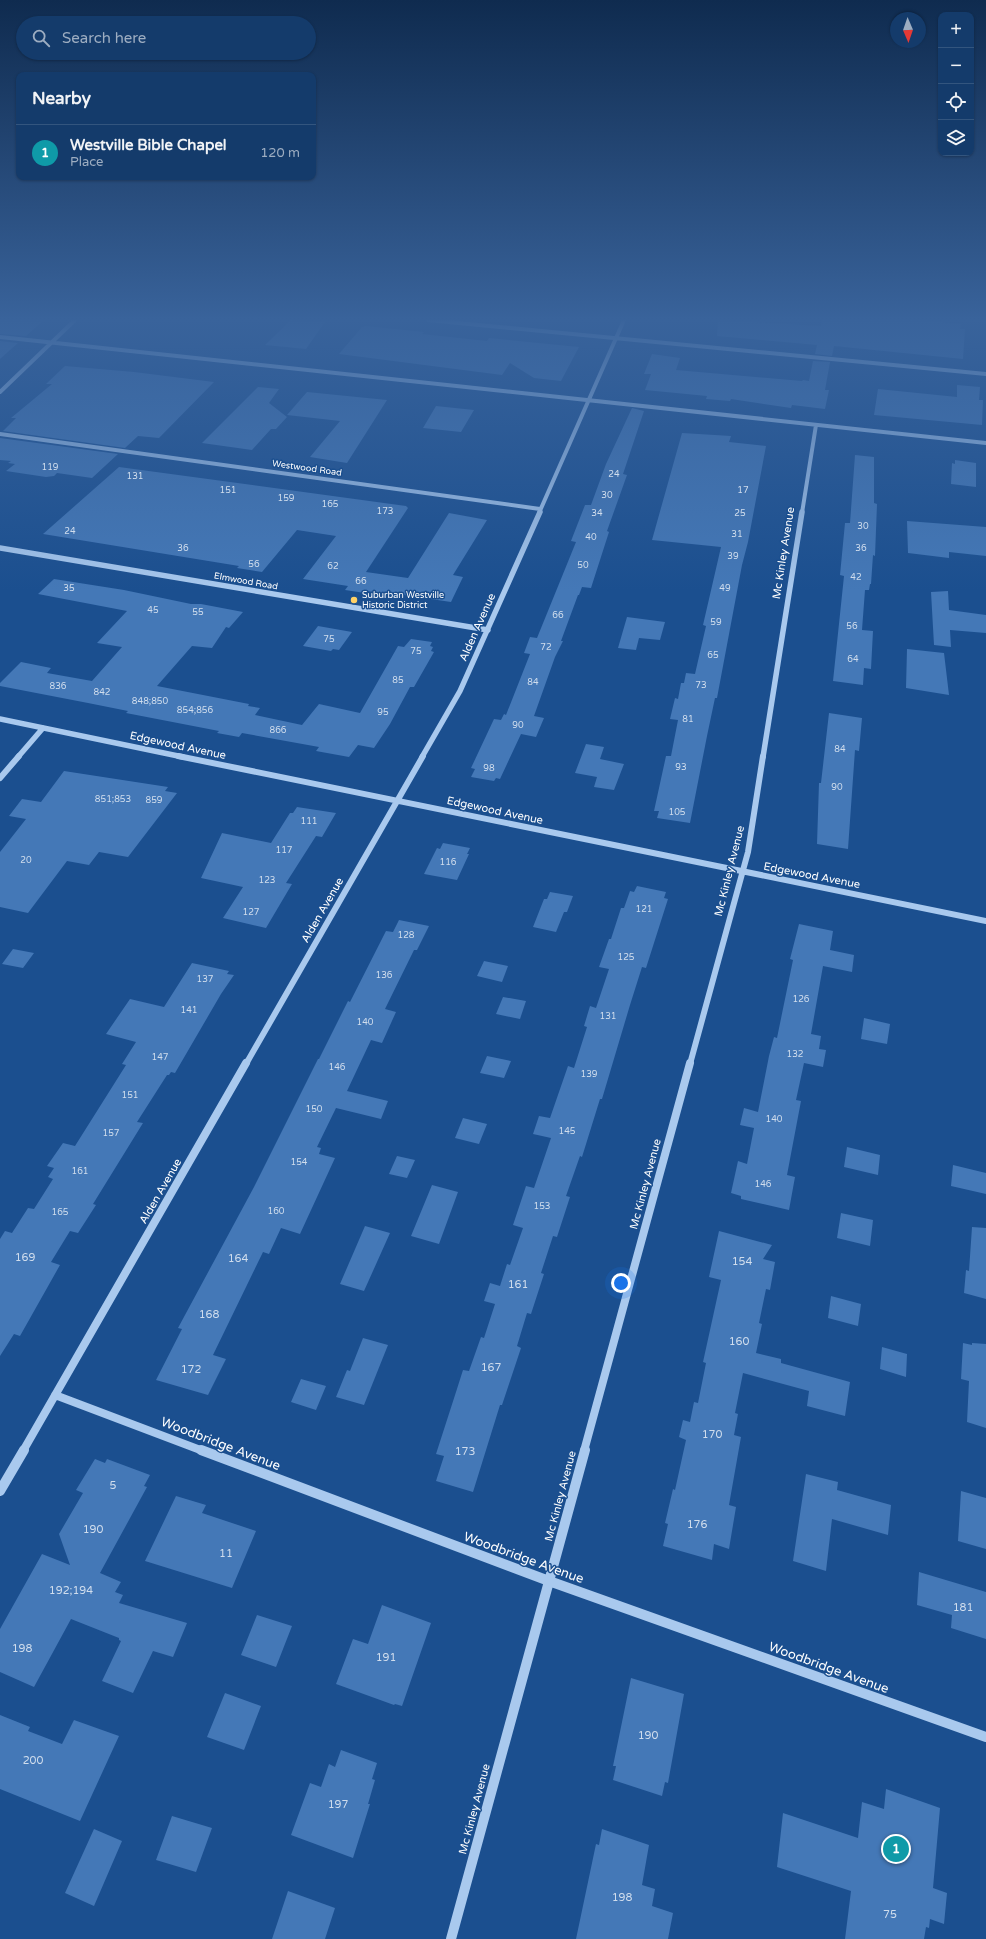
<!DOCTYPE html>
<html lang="en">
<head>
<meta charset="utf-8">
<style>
	:root { --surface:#143b6b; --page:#214673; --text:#f1f3f6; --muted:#9dadc1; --line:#33557e; --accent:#e69b98 }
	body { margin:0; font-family:"Varela Round",sans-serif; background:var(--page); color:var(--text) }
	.controls { position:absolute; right:12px; top:12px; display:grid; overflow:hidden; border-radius:8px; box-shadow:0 1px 3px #0004 }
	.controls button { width:36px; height:36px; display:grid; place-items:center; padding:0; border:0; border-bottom:1px solid var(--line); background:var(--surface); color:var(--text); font:20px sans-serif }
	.compass { position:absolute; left:890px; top:12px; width:36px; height:36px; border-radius:50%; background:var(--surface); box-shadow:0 1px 3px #0004; rotate:178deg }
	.you { position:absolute; left:621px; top:1283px; width:14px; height:14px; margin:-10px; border:3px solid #fff; border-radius:50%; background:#1a73e8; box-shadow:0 0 0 6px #1a73e833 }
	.badge { display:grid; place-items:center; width:26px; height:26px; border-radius:50%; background:var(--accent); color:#fff; font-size:13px; font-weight:700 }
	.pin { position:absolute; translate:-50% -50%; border:2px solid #fff; box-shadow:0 1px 4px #0006 }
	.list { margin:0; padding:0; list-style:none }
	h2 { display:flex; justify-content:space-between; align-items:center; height:52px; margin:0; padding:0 16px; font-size:17px }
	h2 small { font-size:13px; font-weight:400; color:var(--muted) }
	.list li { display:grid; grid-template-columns:26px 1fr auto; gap:12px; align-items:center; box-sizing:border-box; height:56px; padding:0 16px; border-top:1px solid var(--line) }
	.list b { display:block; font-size:15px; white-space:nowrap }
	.list p { margin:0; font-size:13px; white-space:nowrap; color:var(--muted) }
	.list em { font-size:13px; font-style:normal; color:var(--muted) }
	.icon { flex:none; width:22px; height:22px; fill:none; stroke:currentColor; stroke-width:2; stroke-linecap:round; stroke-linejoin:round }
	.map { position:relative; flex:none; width:986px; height:1939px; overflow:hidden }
	.search { position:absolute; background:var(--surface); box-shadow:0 1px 3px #0004; left:16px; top:16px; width:300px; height:44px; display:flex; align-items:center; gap:10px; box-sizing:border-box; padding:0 14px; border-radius:22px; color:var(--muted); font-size:15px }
	.panel { position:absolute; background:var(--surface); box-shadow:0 1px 3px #0004; left:16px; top:72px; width:300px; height:108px; border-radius:8px }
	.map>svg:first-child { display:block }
	.building { fill:#4478b7 }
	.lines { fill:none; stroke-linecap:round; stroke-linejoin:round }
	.minor-far4 { stroke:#a9c9ee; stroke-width:4 }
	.minor-far3 { stroke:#a9c9ee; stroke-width:5.5 }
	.minor-far2 { stroke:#a9c9ee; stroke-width:6 }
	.minor-far1 { stroke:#a9c9ee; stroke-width:8 }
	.minor { stroke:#a9c9ee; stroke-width:10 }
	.poi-dot { fill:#ffd166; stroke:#1b4f8f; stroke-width:1.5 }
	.labels { text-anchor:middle; stroke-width:3; stroke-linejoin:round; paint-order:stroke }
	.number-label { font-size:9px; fill:#d0dded }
	.far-street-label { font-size:9px; fill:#fff; stroke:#1b4f8f }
	.far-poi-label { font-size:9px; fill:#fff; stroke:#1b4f8f; text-anchor:start }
	.street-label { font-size:11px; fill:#fff; stroke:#1b4f8f }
	.near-number-label { font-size:11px; fill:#d0dded }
	.near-street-label { font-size:13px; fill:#fff; stroke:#1b4f8f }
</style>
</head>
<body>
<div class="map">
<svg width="986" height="1939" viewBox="0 0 986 1939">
	<rect width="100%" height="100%" fill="#1b4f8f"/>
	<path class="building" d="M 0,320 L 44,320 L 26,336 L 0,334 Z
		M 291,320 L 325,322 L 306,349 L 265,345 Z
		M 718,320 L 821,326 L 822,320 L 918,320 L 961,324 L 960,329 L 965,329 L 963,359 L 834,346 L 832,356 L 815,354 L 817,345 L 717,336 Z
		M 366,326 L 424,332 L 422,334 L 487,341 L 489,338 L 579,347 L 561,381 L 534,378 L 510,363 L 502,375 L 339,354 L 362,327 Z
		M 0,341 L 18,343 L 0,359 Z
		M 652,354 L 680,358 L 676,370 L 802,381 L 803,380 L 809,381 L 813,361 L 830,362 L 825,390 L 829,390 L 825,409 L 792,405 L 791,408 L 731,399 L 730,401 L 706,399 L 707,396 L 645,390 L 651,374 L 644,374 Z
		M 65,366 L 134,372 L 214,382 L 159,438 L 138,436 L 125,448 L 3,431 L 16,418 L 11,418 L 52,384 L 46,384 Z
		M 957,385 L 980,387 L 979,400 L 983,400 L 982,425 L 874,415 L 878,389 L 957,397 Z
		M 258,387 L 279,389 L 269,403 L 287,417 L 276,429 L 271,429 L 252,450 L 202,443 Z
		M 307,392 L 387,400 L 347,463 L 310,457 L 340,421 L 287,415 Z
		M 436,406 L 474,410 L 461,432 L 423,428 Z
		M 632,408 L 644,411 L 623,474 L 627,475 L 607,531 L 609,532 L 591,588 L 582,587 L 579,595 L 578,595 L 561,641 L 563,641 L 555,657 L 534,716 L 544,718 L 536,737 L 521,734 L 500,779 L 496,778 L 494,781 L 471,777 L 475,769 L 471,768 L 494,719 L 501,720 L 504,714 L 506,715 L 530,654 L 524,653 L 530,637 L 537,638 L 576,542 L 571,541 L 585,505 L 591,505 L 606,464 Z
		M 682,433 L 731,436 L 729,442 L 766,446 L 748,542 L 742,565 L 717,698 L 715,698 L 707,736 L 690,823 L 657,818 L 659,811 L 654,811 L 666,756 L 671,756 L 678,720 L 670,719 L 675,698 L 678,699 L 681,683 L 684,683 L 686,673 L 695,674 L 706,626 L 703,625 L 721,547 L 652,540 Z
		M 0,438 L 118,454 L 92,478 L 57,473 L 54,476 L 46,477 L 6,471 L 15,464 L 8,463 L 11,461 L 0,460 Z
		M 855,455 L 874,457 L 874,503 L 877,504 L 875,556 L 873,555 L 871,584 L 870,584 L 869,590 L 865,590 L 862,630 L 873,631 L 871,669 L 864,668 L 863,685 L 833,681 L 844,576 L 840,575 L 845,523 L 850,523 Z
		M 955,460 L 976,463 L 976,487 L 951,484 L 952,463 L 955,464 Z
		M 119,467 L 406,506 L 408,508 L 366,572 L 408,578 L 449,513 L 487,520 L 453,575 L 463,577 L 451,602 L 397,594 L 396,596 L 367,591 L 365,593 L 345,590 L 348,586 L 303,579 L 336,536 L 297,530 L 262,572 L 237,568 L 239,566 L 43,534 Z
		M 907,521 L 986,527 L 986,556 L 949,552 L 949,558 L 908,553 Z
		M 54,579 L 124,590 L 191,604 L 201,604 L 243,612 L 229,628 L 226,627 L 212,648 L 192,646 L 157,686 L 249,704 L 248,706 L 260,708 L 255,715 L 302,725 L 319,704 L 360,713 L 398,646 L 404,647 L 411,639 L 432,642 L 430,646 L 433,647 L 431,651 L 434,652 L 414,687 L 410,687 L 390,724 L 374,748 L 358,745 L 349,757 L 316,751 L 319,747 L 242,733 L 239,737 L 217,733 L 219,731 L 126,713 L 128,711 L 88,703 L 0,686 L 0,683 L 21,662 L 51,668 L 47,673 L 92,681 L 122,647 L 97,643 L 127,611 L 38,594 Z
		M 948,591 L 949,610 L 986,615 L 986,633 L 950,630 L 951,647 L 934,645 L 931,592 Z
		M 627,617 L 665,622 L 660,640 L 639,638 L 636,650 L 618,648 Z
		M 318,626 L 352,632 L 339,650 L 333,649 L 331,651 L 303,646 Z
		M 907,649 L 944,653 L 949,695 L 906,688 Z
		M 829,713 L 862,718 L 859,751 L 855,750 L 848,849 L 817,844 L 819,783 L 821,783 Z
		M 586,744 L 604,747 L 600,759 L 624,764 L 614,790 L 594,787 L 597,777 L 575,773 Z
		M 64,771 L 168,787 L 165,791 L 177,793 L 128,857 L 99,852 L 89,865 L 67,861 L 28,913 L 0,907 L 0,852 L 26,819 L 9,816 L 22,799 L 41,802 Z
		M 297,807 L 336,813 L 322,837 L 316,836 L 286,883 L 292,884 L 266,928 L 223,918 L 243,887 L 201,878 L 222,833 L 271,843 L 290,813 L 293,813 Z
		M 443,843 L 470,848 L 467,854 L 469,854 L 457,880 L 424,874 L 437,848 L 440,849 Z
		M 637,886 L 666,892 L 664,898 L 668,899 L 646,968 L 642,967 L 630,1005 L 602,1099 L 600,1099 L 582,1157 L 580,1156 L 566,1196 L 570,1197 L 557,1237 L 553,1236 L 541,1273 L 544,1274 L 531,1314 L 527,1313 L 517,1346 L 521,1348 L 502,1405 L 500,1405 L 473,1492 L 436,1481 L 444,1456 L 436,1454 L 456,1392 L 463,1370 L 469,1371 L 481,1337 L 484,1338 L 495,1304 L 484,1301 L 490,1283 L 500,1286 L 507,1264 L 510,1265 L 523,1228 L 513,1225 L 526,1186 L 534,1188 L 551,1138 L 533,1134 L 539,1116 L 550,1118 L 568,1066 L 574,1068 L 587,1027 L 584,1026 L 590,1006 L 596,1008 L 609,969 L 599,967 L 609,939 L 611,939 L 621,908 L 624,908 L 630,891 L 634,892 Z
		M 550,892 L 573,896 L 567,912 L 564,912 L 556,932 L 533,927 L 544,899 L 547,899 Z
		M 399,920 L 429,926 L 417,950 L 414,950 L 385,1009 L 396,1012 L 382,1043 L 371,1040 L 347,1091 L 388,1101 L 381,1119 L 336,1108 L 317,1147 L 321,1148 L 319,1154 L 335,1158 L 300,1234 L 281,1228 L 269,1254 L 263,1252 L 213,1355 L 226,1359 L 208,1395 L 156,1380 L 182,1329 L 178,1328 L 254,1187 L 318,1059 L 319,1059 L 348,1001 L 350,1002 L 386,931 L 393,932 Z
		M 799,924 L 833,931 L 830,950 L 854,955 L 852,972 L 823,966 L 811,1034 L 821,1036 L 819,1049 L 826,1050 L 823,1067 L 804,1063 L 796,1100 L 801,1101 L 787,1175 L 795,1177 L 789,1210 L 741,1199 L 741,1196 L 731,1193 L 738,1161 L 747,1164 L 754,1128 L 740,1125 L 744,1108 L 758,1112 L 769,1056 L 774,1037 L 777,1038 L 793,960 L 790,959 Z
		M 13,949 L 34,953 L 23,968 L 2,964 Z
		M 484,961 L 508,966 L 502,982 L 477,976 Z
		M 192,963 L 229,971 L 227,974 L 234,975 L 221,994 L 175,1073 L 171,1072 L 169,1075 L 167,1075 L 137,1122 L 143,1123 L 93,1204 L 96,1205 L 78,1233 L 70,1231 L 51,1262 L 60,1265 L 20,1336 L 14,1334 L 0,1356 L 0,1239 L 5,1231 L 12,1233 L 28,1208 L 34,1209 L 53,1179 L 48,1177 L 54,1168 L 47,1166 L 63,1143 L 75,1146 L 126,1065 L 122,1064 L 136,1042 L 106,1034 L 130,999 L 164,1007 Z
		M 503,997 L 526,1001 L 520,1019 L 496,1014 Z
		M 864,1018 L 890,1024 L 887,1044 L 861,1039 Z
		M 487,1056 L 511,1061 L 504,1078 L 480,1073 Z
		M 463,1118 L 487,1124 L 479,1144 L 455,1138 Z
		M 847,1147 L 880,1155 L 878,1175 L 844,1167 Z
		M 397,1156 L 415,1160 L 407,1178 L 389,1174 Z
		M 953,1165 L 986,1173 L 986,1194 L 951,1186 Z
		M 432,1185 L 458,1192 L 439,1244 L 411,1236 Z
		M 841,1213 L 873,1220 L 870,1246 L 837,1238 Z
		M 365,1226 L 390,1233 L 364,1291 L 340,1284 Z
		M 972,1227 L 986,1228 L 986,1299 L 964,1293 L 966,1270 L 969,1271 Z
		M 719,1231 L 772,1245 L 763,1259 L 775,1262 L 770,1290 L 766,1289 L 759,1323 L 762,1324 L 756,1353 L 781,1359 L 781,1363 L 850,1382 L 845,1416 L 807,1406 L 809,1391 L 743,1373 L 735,1413 L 738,1414 L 734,1435 L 741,1437 L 729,1505 L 736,1507 L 729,1549 L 714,1544 L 712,1560 L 663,1546 L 668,1524 L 665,1523 L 673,1489 L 675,1490 L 686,1440 L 679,1437 L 683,1420 L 690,1422 L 694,1402 L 698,1403 L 706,1363 L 703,1362 L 721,1280 L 709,1277 Z
		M 831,1296 L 861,1304 L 858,1326 L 828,1318 Z
		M 363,1338 L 388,1345 L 364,1405 L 336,1397 L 347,1370 L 350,1371 Z
		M 963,1343 L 972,1345 L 972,1343 L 986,1344 L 986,1428 L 967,1422 L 969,1381 L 961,1379 Z
		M 882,1347 L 907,1354 L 906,1377 L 880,1369 Z
		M 301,1379 L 326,1386 L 316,1410 L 291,1402 Z
		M 95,1459 L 105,1463 L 107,1459 L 150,1475 L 144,1486 L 147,1487 L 100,1573 L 121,1582 L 115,1592 L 123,1595 L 119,1603 L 187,1623 L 173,1657 L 153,1651 L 133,1693 L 102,1681 L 121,1641 L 119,1640 L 119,1638 L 71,1619 L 34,1687 L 0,1672 L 0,1629 L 42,1554 L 70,1565 L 59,1534 L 83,1493 L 76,1490 Z
		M 806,1474 L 838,1482 L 837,1490 L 891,1505 L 888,1535 L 832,1519 L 826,1571 L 793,1561 Z
		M 961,1491 L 986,1498 L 986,1549 L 958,1541 Z
		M 176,1496 L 206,1505 L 202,1513 L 256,1531 L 232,1588 L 145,1561 Z
		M 919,1572 L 986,1592 L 986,1639 L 951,1628 L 952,1615 L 917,1605 Z
		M 382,1605 L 431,1623 L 402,1706 L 395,1704 L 394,1705 L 336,1684 L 353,1639 L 368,1644 Z
		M 257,1615 L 292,1626 L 276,1667 L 241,1655 Z
		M 631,1678 L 684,1694 L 668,1783 L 665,1782 L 662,1796 L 613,1780 L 616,1766 L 613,1766 Z
		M 225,1693 L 261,1706 L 244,1750 L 207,1737 Z
		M 0,1715 L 30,1727 L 28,1731 L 62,1744 L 74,1720 L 119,1736 L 80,1821 L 0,1789 Z
		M 341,1750 L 377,1763 L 372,1779 L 375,1780 L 368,1804 L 370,1804 L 353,1858 L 291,1835 L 310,1783 L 321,1787 L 329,1764 L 335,1767 Z
		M 886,1789 L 940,1808 L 933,1888 L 947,1893 L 944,1924 L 930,1919 L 929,1928 L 926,1927 L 924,1939 L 845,1939 L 851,1891 L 777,1867 L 783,1813 L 858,1838 L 862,1802 L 884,1809 Z
		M 172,1816 L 212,1828 L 196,1872 L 156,1860 Z
		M 94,1829 L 122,1841 L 94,1906 L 65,1893 Z
		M 602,1829 L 649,1845 L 642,1885 L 655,1889 L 652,1906 L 673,1913 L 668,1939 L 576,1939 L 596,1844 L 599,1845 Z
		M 288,1891 L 335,1908 L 325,1939 L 272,1939 Z"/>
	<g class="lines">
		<path class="minor-far4" d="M 428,320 L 986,374
			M 0,337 L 986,443
			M 0,392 L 75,320
			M 0,434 L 540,509
			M 539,513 L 624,320
			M 802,513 L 816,425"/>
		<path class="minor-far3" d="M 0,548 L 488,630
			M 0,719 L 183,757
			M 18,757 L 43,728
			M 422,757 L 460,691 L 540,512
			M 763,757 L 802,512"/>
		<path class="minor-far2" d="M 178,756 L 986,921
			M 0,778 L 19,756
			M 246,1064 L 423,756
			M 690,1064 L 748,852 L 763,756"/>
		<path class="minor-far1" d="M 55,1395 L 203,1451
			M 23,1451 L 246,1063
			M 584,1451 L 690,1063"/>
		<path class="minor" d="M 201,1450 L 549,1581 L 986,1737
			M 0,1491 L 24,1450
			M 451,1939 L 585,1450"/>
	</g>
	<linearGradient id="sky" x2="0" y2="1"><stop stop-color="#0f2b4f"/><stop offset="0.54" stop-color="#39639b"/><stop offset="1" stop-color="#39639b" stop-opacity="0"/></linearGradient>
	<rect width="986" height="591" fill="url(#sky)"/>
	<circle class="poi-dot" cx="354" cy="600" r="4"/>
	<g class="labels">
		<g class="number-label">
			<text x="50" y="470">119</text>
			<text x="614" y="477">24</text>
			<text x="135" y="479">131</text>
			<text x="228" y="493">151</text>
			<text x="743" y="493">17</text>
			<text x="607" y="498">30</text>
			<text x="286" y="501">159</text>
			<text x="330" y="507">165</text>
			<text x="385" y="514">173</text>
			<text x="597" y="516">34</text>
			<text x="740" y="516">25</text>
			<text x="863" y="529">30</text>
			<text x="70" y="534">24</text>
			<text x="737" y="537">31</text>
			<text x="591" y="540">40</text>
			<text x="183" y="551">36</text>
			<text x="861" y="551">36</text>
			<text x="733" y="559">39</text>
			<text x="254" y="567">56</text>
			<text x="583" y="568">50</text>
			<text x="333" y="569">62</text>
			<text x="856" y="580">42</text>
			<text x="361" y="584">66</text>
			<text x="69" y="591">35</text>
			<text x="725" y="591">49</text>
			<text x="153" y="613">45</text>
			<text x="198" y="615">55</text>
			<text x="558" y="618">66</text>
			<text x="716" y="625">59</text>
			<text x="852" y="629">56</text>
			<text x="329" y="642">75</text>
			<text x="546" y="650">72</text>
			<text x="416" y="654">75</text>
			<text x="713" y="658">65</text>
			<text x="853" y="662">64</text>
			<text x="398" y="683">85</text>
			<text x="533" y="685">84</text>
			<text x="701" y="688">73</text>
			<text x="58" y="689">836</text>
			<text x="102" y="695">842</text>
			<text x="150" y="704">848;850</text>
			<text x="195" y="713">854;856</text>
			<text x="383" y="715">95</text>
			<text x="688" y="722">81</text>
			<text x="518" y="728">90</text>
			<text x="278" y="733">866</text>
			<text x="840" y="752">84</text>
			<text x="681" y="770">93</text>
			<text x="489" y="771">98</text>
			<text x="837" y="790">90</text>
			<text x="113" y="802">851;853</text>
			<text x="154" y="803">859</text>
			<text x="677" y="815">105</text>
			<text x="309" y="824">111</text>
			<text x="284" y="853">117</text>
			<text x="26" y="863">20</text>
			<text x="448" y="865">116</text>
			<text x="267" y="883">123</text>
			<text x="644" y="912">121</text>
			<text x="251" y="915">127</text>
			<text x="406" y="938">128</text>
			<text x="626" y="960">125</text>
			<text x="384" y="978">136</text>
			<text x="205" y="982">137</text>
			<text x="801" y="1002">126</text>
			<text x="189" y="1013">141</text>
			<text x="608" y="1019">131</text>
			<text x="365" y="1025">140</text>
			<text x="795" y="1057">132</text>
			<text x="160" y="1060">147</text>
			<text x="337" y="1070">146</text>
			<text x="589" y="1077">139</text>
			<text x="130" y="1098">151</text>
			<text x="314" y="1112">150</text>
			<text x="774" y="1122">140</text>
			<text x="567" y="1134">145</text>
			<text x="111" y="1136">157</text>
			<text x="299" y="1165">154</text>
			<text x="80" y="1174">161</text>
			<text x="763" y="1187">146</text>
			<text x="542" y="1209">153</text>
			<text x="276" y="1214">160</text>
			<text x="60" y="1215">165</text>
		</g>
		<g class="far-street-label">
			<text transform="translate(307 468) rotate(8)" y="3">Westwood Road</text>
			<text transform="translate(246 581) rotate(10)" y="3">Elmwood Road</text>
		</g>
		<g class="far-poi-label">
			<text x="362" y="598">Suburban Westville<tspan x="362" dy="10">Historic District</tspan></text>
		</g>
		<g class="street-label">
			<text transform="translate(783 553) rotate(-81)" y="4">Mc Kinley Avenue</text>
			<text transform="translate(477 627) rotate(-66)" y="4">Alden Avenue</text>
			<text transform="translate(178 745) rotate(12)" y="4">Edgewood Avenue</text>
			<text transform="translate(495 810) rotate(12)" y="4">Edgewood Avenue</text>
			<text transform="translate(729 871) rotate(-76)" y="4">Mc Kinley Avenue</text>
			<text transform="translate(812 875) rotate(11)" y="4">Edgewood Avenue</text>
			<text transform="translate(322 910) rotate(-60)" y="4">Alden Avenue</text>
			<text transform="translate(645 1184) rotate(-75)" y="4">Mc Kinley Avenue</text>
			<text transform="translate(160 1191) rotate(-60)" y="4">Alden Avenue</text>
			<text transform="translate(560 1496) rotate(-75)" y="4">Mc Kinley Avenue</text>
			<text transform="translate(474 1809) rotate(-75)" y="4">Mc Kinley Avenue</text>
		</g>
		<g class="near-number-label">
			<text x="25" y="1261">169</text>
			<text x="238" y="1262">164</text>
			<text x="742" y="1265">154</text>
			<text x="518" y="1288">161</text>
			<text x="209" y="1318">168</text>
			<text x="739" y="1345">160</text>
			<text x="491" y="1371">167</text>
			<text x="191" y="1373">172</text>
			<text x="712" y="1438">170</text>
			<text x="465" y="1455">173</text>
			<text x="113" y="1489">5</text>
			<text x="697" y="1528">176</text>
			<text x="93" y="1533">190</text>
			<text x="226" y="1557">11</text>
			<text x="71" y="1594">192;194</text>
			<text x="963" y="1611">181</text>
			<text x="22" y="1652">198</text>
			<text x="386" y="1661">191</text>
			<text x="648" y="1739">190</text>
			<text x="33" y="1764">200</text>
			<text x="338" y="1808">197</text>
			<text x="622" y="1901">198</text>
			<text x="890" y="1918">75</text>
		</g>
		<g class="near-street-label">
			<text transform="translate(221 1443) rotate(21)" y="5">Woodbridge Avenue</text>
			<text transform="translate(524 1557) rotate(20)" y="5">Woodbridge Avenue</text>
			<text transform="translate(829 1667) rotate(20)" y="5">Woodbridge Avenue</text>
		</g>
	</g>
</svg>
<div class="controls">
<button>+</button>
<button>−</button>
<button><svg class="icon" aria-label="locate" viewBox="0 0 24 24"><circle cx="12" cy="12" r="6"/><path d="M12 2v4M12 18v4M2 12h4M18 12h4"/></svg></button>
<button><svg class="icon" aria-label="layers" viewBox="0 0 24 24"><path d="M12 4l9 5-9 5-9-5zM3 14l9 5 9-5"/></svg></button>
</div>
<svg class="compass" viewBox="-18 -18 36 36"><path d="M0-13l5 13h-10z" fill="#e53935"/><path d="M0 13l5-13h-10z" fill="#9dadc1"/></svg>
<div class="you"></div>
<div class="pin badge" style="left:896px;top:1849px;background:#0f9aa8">1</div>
<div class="search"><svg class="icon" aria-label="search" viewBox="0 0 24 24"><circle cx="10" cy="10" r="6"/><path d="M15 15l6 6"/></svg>Search here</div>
<section class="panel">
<h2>Nearby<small></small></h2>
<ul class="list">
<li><span class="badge" style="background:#0f9aa8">1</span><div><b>Westville Bible Chapel</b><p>Place</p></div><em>120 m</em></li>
</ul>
</section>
</div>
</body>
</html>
